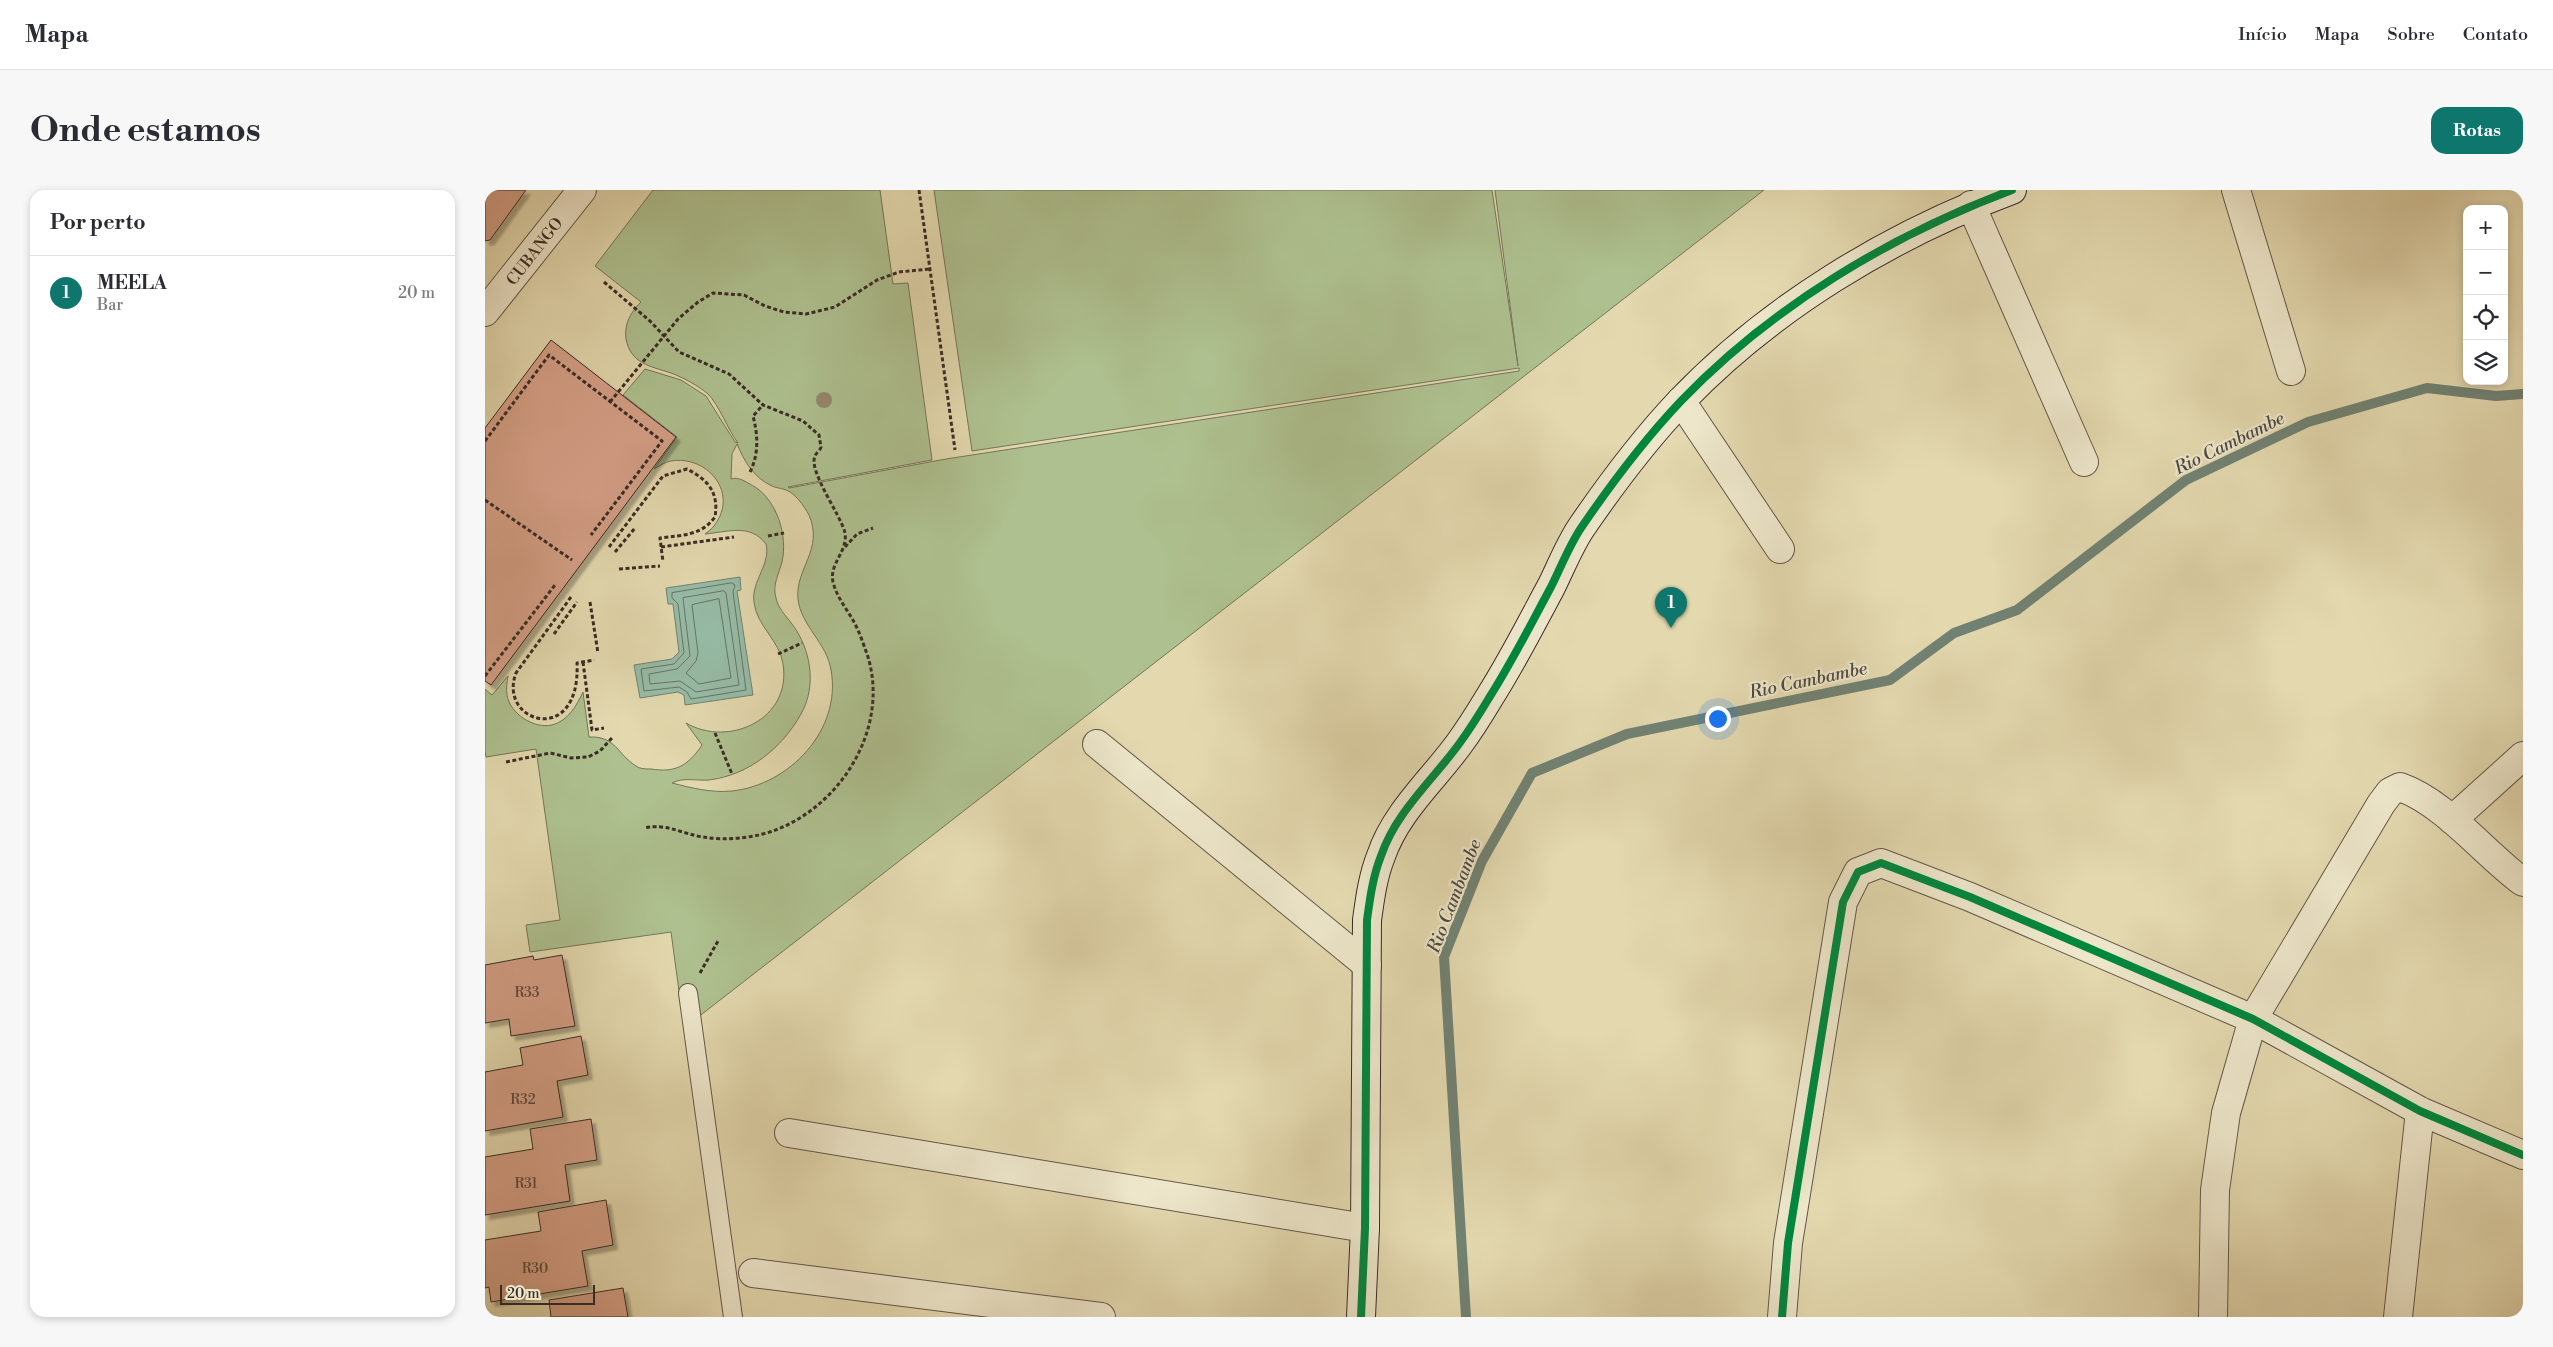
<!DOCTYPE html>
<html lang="pt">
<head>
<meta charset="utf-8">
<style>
	:root { --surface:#fff; --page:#f7f7f7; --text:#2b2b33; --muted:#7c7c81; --line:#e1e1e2; --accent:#0f766e }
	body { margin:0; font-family:"Libre Bodoni",serif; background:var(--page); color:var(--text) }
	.controls { position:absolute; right:15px; top:15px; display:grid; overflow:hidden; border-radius:10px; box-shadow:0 2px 8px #0003 }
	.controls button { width:45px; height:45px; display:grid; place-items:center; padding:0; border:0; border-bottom:1px solid var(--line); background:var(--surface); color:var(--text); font:25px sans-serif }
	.scale { position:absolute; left:15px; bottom:12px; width:95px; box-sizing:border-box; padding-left:5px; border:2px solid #3a2d26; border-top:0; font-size:14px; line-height:18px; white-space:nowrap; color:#3a2d26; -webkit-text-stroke:4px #ede6ca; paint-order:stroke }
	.you { position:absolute; left:1232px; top:528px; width:18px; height:18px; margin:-12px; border:4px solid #fff; border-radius:50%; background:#1a73e8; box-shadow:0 0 0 8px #1a73e833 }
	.badge { display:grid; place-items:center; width:32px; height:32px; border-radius:50%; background:var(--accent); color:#fff; font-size:16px; font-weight:700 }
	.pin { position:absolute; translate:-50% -41px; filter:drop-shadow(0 1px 2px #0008) }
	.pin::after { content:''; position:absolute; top:26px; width:18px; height:15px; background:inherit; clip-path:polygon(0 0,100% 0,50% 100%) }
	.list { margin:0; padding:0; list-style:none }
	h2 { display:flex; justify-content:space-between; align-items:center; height:65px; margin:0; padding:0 20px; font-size:21px }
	h2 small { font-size:16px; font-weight:400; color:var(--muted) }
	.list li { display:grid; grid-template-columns:32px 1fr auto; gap:15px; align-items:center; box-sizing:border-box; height:75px; padding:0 20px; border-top:1px solid var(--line) }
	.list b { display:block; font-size:19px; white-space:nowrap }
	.list p { margin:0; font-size:16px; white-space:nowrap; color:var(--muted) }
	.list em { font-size:16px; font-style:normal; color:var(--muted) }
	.icon { flex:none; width:28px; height:28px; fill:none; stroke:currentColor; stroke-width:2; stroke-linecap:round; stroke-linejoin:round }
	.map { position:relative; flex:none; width:2038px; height:1127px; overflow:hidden; border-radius:15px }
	header { display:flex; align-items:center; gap:30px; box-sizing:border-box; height:70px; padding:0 25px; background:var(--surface); border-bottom:1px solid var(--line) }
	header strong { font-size:24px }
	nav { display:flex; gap:28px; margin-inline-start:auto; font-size:18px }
	.intro { display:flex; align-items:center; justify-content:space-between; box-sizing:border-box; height:120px; padding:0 30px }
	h1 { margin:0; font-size:35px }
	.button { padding:12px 22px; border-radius:15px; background:var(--accent); color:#fff; font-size:18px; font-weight:700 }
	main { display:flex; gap:30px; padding:0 30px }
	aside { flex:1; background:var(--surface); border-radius:15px; box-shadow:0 2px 8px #0003 }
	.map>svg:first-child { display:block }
	.green { fill:#aec08f; stroke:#74765a; fill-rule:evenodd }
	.water { fill:#96bba6; stroke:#718273 }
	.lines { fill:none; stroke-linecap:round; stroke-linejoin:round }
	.shore { stroke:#687466; stroke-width:1 }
	.stream { stroke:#718273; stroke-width:10 }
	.building { fill:#d49f86; stroke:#3a2d26; filter:url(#shadow) }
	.lane-casing { stroke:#645848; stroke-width:20 }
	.street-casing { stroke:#645848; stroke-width:30 }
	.secondary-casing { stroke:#3a2d26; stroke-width:30 }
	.path { stroke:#3a2d26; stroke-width:3; stroke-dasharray:4 2.5; stroke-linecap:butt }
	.lane { stroke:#ede6ca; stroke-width:18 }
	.street { stroke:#ede6ca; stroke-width:28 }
	.secondary { stroke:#ede6ca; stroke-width:28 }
	.cycleway-casing { stroke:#ede6ca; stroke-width:11 }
	.cycleway { stroke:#00873e; stroke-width:8 }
	.tree { fill:#938a6f }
	.labels { text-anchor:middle; stroke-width:4.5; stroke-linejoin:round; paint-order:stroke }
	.number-label { font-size:14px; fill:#604a3e }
	.street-label { font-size:16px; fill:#3a2d26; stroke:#ede6ca }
	.water-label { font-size:18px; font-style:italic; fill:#4c4940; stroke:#ede6ca }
</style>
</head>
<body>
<header>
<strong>Mapa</strong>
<nav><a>Início</a><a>Mapa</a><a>Sobre</a><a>Contato</a></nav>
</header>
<div class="intro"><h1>Onde estamos</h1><a class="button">Rotas</a></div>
<main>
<aside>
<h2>Por perto<small></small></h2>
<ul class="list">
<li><span class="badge">1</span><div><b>MEELA</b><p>Bar</p></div><em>20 m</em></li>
</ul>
</aside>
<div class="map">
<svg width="2038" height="1127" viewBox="0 0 2038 1127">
	<defs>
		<filter id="shadow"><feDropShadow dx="4.5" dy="4.5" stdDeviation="1" flood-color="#0004"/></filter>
	</defs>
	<rect width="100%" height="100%" fill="#e3d8ae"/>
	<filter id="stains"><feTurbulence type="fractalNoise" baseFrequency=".004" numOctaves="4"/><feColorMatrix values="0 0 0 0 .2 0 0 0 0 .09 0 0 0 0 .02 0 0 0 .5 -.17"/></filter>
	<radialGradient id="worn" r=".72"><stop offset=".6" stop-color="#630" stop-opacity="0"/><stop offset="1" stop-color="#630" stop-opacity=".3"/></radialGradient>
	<path class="green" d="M 168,0 L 395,0 L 408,94 L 423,93 L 447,270 L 303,297 L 304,298 L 461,269 L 1034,181 L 1034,178 L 487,261 L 449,0 L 1007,0 L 1033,176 L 1010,0 L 1279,0 L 199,838 L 186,742 L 45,762 L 41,735 L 75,730 L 51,559 L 1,567 L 0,561 L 0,499 L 7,505 L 23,486 C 22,492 21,499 22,505 C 25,524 49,539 67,535 C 83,531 92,515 98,502 L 104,547 C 131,546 132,564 151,576 C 155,579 161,579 166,579 C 190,583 203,576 217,555 L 201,533 C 244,558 307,529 298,474 C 295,451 271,435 269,412 C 266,391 286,375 281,354 C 265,333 243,342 220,344 C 224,341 229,337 231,333 C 253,301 221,265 186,271 C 180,272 174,276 169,279 L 192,247 L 138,205 L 160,179 L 196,190 L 221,206 L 250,252 L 253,253 C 243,240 234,215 223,204 C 214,196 197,187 186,183 C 165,176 146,174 141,149 C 139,133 146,122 156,112 L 110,76 ZM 252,254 C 259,271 269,288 287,296 C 291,298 295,298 298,299 C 309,301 319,316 324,325 C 339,360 310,378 313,409 C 316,436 342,453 346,480 C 357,540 304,595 247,601 C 226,603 207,598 187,593 C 198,587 211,591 224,590 C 264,585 297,558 316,524 C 332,496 326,459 307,434 C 301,426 293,418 291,408 C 287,395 294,384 297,372 C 303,346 292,311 270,297 C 263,293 253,286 246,289 L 247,264 Z"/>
	<path class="water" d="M 255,387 L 256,400 L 252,401 L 268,505 L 200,515 L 199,505 L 193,502 L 155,508 L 149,475 L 187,469 L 194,462 L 188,414 L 183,414 L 181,398 Z"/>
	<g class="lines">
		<path class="shore" d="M 247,393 L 250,395 L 248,402 L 261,500 L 206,509 L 202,502 L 194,497 L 159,501 L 156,479 L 189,474 L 199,463 L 193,414 L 187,408 L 187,403 Z
			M 239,401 L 241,403 L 254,495 L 211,502 L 195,491 L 165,494 L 164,484 L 192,479 L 205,466 L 198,408 Z
			M 234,409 L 246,488 L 214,494 L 201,483 L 211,471 L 213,463 L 207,415 Z"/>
		<path class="stream" d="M 981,1127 L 959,767 L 997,671 L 1047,583 L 1142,544 L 1405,490 L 1469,443 L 1532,420 L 1701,290 L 1823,232 L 1942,198 L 2011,206 L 2038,204"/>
	</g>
	<path class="building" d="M 0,0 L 41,0 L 5,50 L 0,51 Z
		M 66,150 L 191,247 L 6,495 L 0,491 L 0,238 Z
		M 77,765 L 90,836 L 26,846 L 24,829 L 0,833 L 0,775 L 48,766 L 49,770 Z
		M 96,846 L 103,885 L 72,891 L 78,927 L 0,941 L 0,882 L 38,875 L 35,858 Z
		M 106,929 L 112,970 L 80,975 L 85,1011 L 0,1025 L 0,967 L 48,959 L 45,939 Z
		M 121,1010 L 128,1055 L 97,1061 L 103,1096 L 6,1112 L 4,1097 L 0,1098 L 0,1050 L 56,1041 L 53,1022 Z
		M 138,1098 L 143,1127 L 66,1127 L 64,1110 Z"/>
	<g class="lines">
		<defs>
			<path id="lane" d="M 203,803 L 248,1127"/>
			<path id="street" d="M 1751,0 L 1806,181
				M 1486,15 L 1599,272
				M 0,122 L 97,0
				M 1196,211 L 1295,359
				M 612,554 L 882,775
				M 1967,630 L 2038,566
				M 304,943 L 880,1038
				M 268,1083 L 616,1127
				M 1297,1127 L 1303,1053 L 1358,712 L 1373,682 L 1396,673 L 1485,707 L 1768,829 L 1935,921 L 2038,965
				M 1728,1127 L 1730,1000 L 1741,923 L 1768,829 L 1896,614 L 1905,602 L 1915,597 C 1959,612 2000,664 2038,692
				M 1913,1127 L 1935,921"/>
			<path id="secondary" d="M 876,1127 L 880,1038 L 882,730 C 885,708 888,686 896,666 C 911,622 947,591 974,554 C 985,539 995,523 1004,508 C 1027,472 1046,434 1066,397 C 1076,377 1084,356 1096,338 C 1126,294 1160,249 1196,211 C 1286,117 1406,45 1527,0"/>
		</defs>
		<use href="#lane" class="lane-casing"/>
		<use href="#street" class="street-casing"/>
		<use href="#secondary" class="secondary-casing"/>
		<path class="path" d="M 434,0 L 470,260
			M 119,92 L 165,131 L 194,162 L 244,184 L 278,215 L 318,231 L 334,245 L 336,257 C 335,261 331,263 330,266 C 323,281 356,325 360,343 C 363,362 344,373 348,392 C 352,408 362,419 369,432 C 375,443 379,456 383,467 C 404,537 358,613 293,639 C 271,648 241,651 218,647 C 197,644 182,633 159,638
			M 125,212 L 193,129 L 213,112 L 228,103 L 259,105 L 280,116 L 299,122 L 321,124 L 350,117 L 392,90 L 414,82 L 445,79
			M 0,251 L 64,165 L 177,251 L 106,345
			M 265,282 C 274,264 273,245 268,226 L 278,215
			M 0,310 L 87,370
			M 283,346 L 299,343
			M 124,357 L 178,286 L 202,279 C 223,290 234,302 230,327 C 216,346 197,345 175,348 L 178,372
			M 176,357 L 249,347
			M 360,357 L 372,344 L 388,338
			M 130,362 L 150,338
			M 134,379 L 175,376
			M 86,407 L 31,483 C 12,533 96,558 92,473 L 109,470
			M 105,412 L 113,463
			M 69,444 L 92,412
			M 293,464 L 317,453
			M 98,472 L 107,540 L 119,538
			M 0,486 L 70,395
			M 230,543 L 247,584
			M 21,572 L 65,563 L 86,568 L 103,567 L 115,561 L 127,548
			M 215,783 L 233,751"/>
		<use href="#lane" class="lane"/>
		<use href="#street" class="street"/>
		<use href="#secondary" class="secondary"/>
		<defs>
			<path id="cycleway" d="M 876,1127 L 880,1038 L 882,730 C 885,708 888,686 896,666 C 911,622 947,591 974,554 C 985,539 995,523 1004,508 C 1027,472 1046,434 1066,397 C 1076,377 1084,356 1096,338 C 1126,294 1160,249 1196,211 C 1286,117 1406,45 1527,0
				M 1297,1127 L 1303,1053 L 1358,712 L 1373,682 L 1396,673 L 1485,707 L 1768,829 L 1935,921 L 2038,965"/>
		</defs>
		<use href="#cycleway" class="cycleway-casing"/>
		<use href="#cycleway" class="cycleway"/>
	</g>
	<circle class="tree" cx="339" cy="210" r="8"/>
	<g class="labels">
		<g class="number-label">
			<text x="42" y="807">R33</text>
			<text x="38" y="914">R32</text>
			<text x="41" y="998">R31</text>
			<text x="50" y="1083">R30</text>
		</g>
		<g class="street-label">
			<text transform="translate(49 61) rotate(-52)" y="6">CUBANGO</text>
		</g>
		<g class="water-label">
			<text transform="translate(1744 253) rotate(-26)" y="6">Rio Cambambe</text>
			<text transform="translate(1323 490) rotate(-12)" y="6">Rio Cambambe</text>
			<text transform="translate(969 706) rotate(-69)" y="6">Rio Cambambe</text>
		</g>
	</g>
	<rect width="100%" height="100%" filter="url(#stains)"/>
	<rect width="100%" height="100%" fill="url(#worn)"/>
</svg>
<div class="controls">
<button>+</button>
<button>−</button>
<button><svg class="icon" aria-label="locate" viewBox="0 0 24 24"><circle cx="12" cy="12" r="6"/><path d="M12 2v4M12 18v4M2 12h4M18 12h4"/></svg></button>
<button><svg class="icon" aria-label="layers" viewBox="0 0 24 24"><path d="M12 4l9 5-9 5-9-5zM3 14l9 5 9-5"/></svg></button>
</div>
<div class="scale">20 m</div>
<div class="you"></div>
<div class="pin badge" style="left:1186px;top:438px">1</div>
</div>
</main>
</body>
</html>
